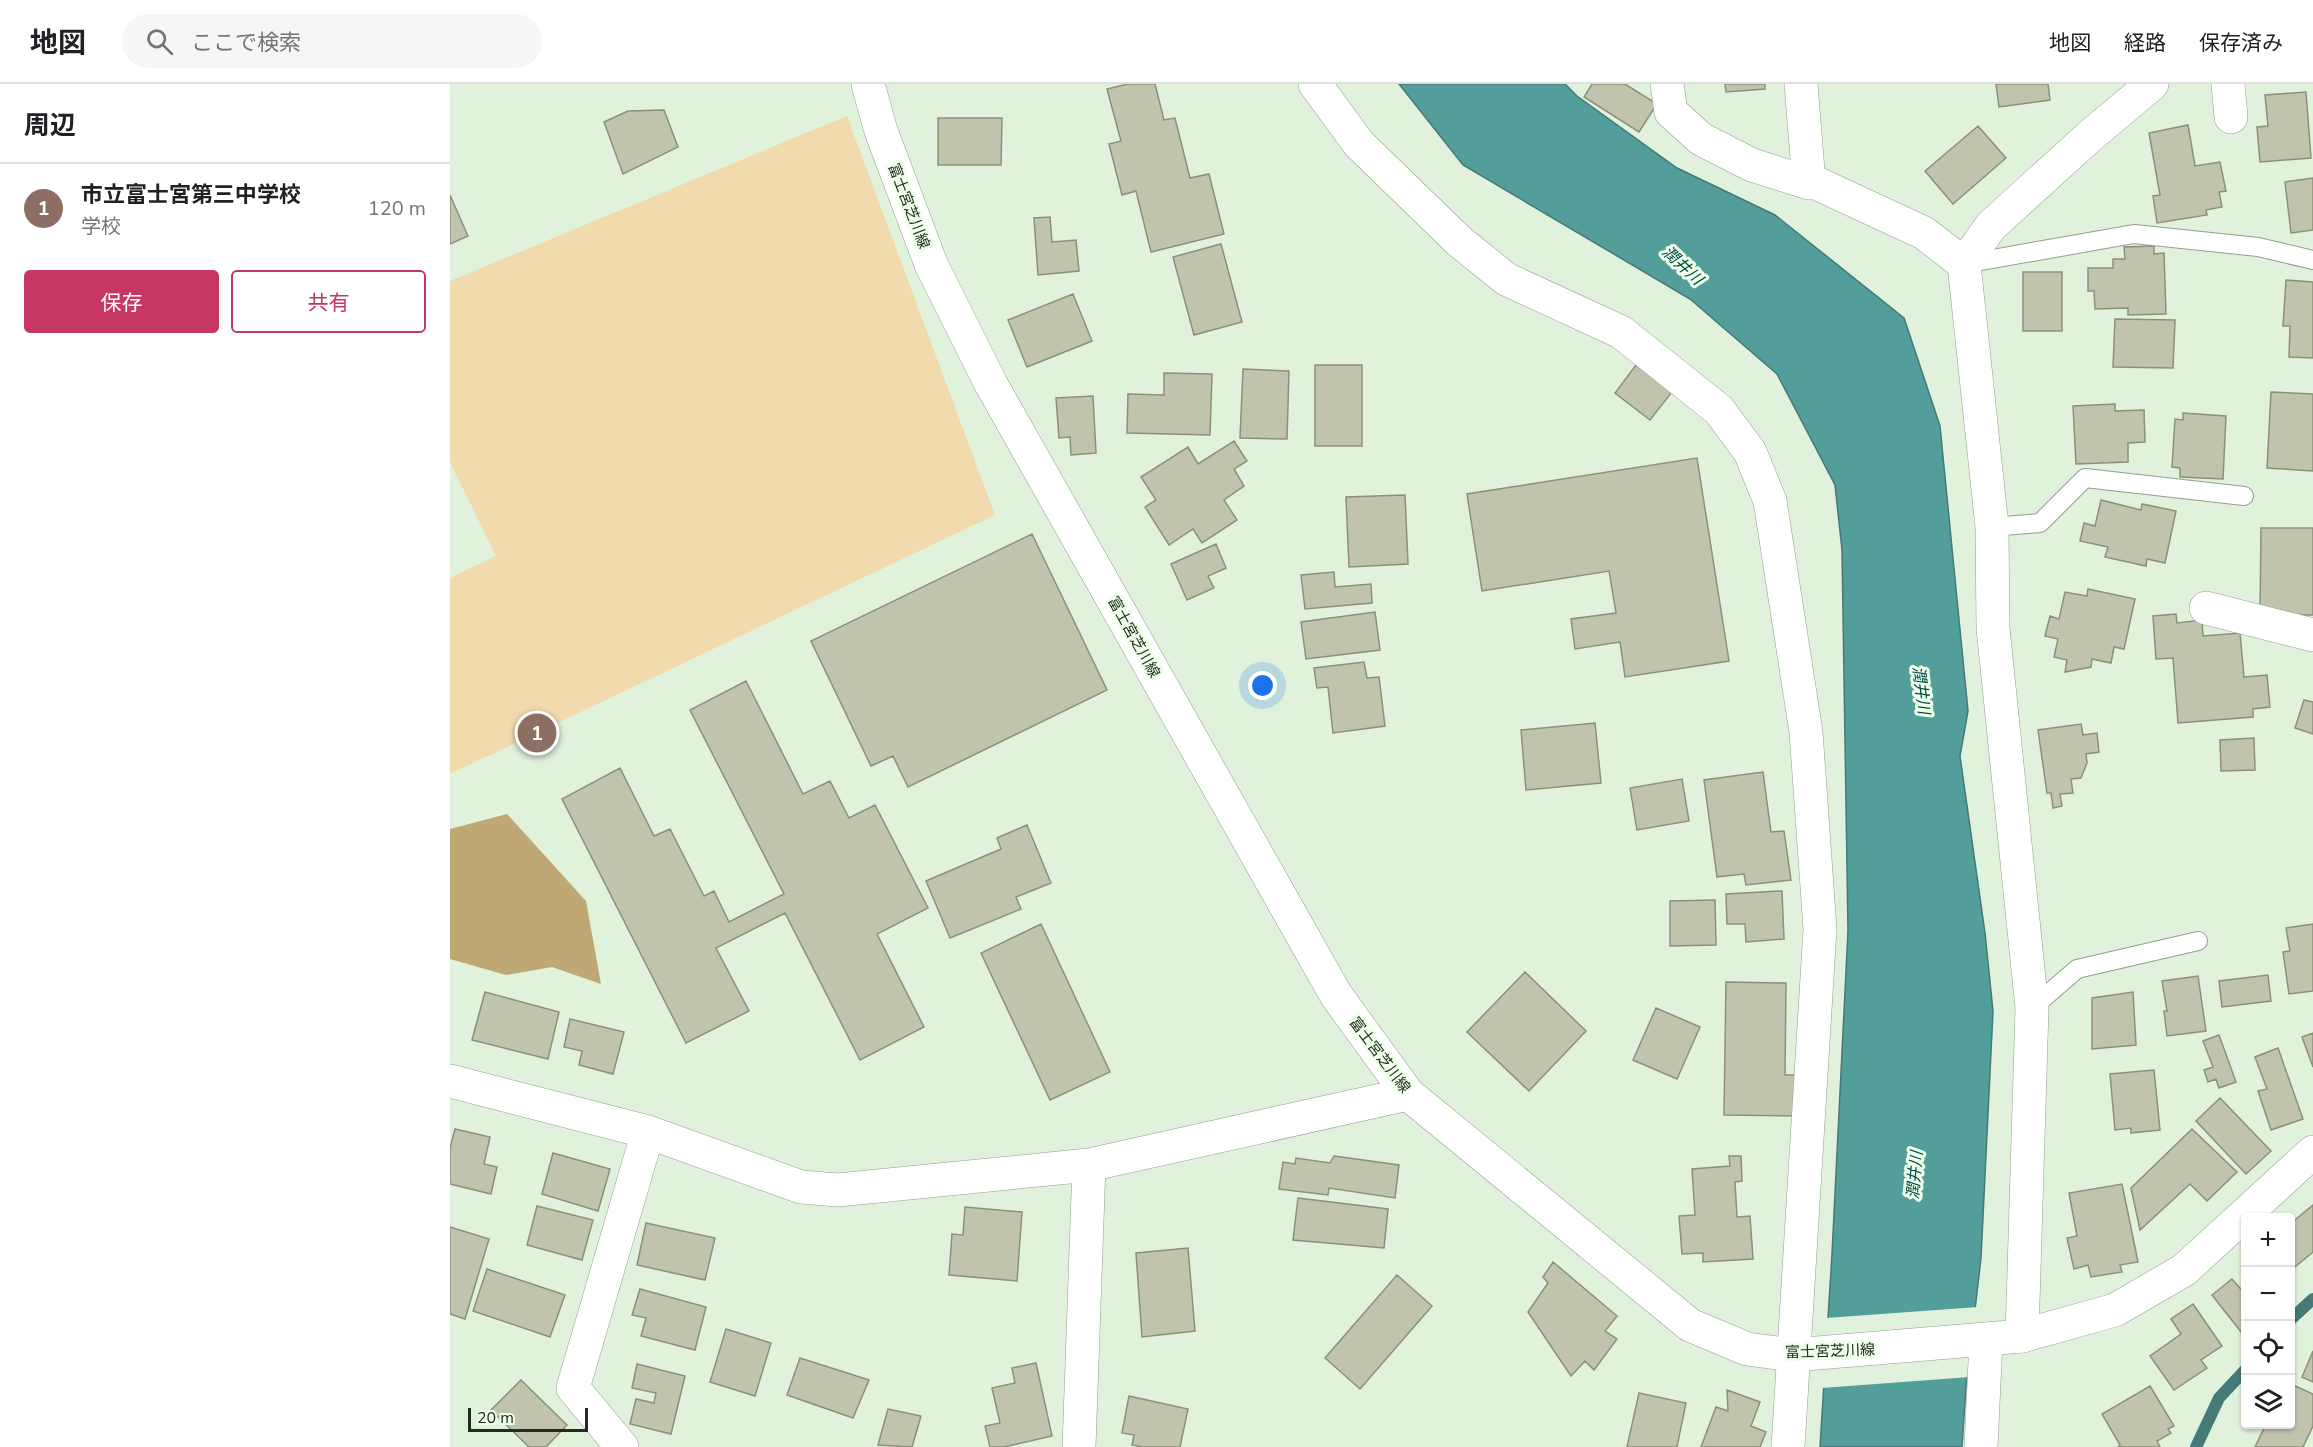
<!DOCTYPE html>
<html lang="ja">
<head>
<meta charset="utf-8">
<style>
	:root { --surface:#fff; --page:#f6f6f6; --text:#202124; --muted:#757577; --line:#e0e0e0; --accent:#c53762 }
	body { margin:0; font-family:"Nunito Sans","Noto Sans JP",sans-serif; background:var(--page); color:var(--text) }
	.controls { position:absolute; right:18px; bottom:18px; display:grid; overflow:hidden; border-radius:6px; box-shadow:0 2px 4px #0004 }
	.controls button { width:54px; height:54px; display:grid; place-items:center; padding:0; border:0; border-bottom:2px solid var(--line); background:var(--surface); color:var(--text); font:30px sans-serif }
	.scale { position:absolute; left:18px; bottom:15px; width:120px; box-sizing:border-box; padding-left:6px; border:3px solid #242a22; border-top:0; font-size:16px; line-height:21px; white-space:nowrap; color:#242a22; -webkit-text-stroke:4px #eeffea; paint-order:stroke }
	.you { position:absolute; left:813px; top:602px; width:21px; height:21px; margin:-15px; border:4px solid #fff; border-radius:50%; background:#1a73e8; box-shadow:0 0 0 9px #1a73e833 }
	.badge { display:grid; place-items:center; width:39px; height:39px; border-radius:50%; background:var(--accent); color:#fff; font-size:20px; font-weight:700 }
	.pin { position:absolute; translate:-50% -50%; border:3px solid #fff; box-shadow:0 2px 6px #0006 }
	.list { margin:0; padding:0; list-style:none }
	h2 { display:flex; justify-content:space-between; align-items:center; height:78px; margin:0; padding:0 24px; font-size:26px }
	h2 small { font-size:20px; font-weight:400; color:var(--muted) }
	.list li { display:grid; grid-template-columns:39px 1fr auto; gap:18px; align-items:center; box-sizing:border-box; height:90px; padding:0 24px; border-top:2px solid var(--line) }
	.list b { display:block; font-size:22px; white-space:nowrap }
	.list p { margin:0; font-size:20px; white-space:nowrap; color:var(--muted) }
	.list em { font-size:20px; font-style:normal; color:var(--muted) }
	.actions { display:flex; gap:12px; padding:18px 24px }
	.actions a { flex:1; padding:14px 0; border:2px solid var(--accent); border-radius:6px; text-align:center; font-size:21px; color:var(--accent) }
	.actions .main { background:var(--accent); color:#fff }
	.icon { flex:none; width:33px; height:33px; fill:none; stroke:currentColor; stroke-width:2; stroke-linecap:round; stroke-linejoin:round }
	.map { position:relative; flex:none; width:1863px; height:1363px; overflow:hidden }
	header { display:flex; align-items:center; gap:36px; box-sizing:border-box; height:84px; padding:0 30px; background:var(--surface); border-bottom:2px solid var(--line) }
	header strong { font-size:28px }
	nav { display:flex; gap:33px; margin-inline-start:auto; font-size:21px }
	.search { width:420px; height:54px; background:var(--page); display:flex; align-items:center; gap:15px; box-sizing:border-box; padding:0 21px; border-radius:33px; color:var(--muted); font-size:22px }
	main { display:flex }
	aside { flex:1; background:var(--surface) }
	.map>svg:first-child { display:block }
	.green { fill:#f1dbac }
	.forest { fill:#bfa874 }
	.water { fill:#539d9b; stroke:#457a77; stroke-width:1.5 }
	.pier { fill:#e0f1dc }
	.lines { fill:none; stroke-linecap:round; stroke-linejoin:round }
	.stream { stroke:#457a77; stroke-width:12 }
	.building { fill:#c1c4ad; stroke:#8d9079; stroke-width:1.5 }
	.lane-casing { stroke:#91a08d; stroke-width:20 }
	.street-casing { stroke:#91a08d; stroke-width:34 }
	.secondary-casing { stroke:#91a08d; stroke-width:34 }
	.primary-casing { stroke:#91a08d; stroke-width:34 }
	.lane { stroke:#fff; stroke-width:18 }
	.street { stroke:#fff; stroke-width:33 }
	.secondary { stroke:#fff; stroke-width:33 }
	.primary { stroke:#fff; stroke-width:33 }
	.labels { text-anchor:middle; stroke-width:6; stroke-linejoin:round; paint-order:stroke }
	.street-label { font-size:15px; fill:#242a22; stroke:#eeffea }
	.water-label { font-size:16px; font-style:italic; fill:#004745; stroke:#eeffea }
</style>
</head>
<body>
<header>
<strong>地図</strong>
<div class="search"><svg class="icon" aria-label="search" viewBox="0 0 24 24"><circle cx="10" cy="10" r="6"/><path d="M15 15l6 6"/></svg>ここで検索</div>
<nav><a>地図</a><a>経路</a><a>保存済み</a></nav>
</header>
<main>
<aside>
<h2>周辺<small></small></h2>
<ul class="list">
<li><span class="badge" style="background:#8d6e63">1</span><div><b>市立富士宮第三中学校</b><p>学校</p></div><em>120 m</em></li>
</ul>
<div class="actions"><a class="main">保存</a><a>共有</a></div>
</aside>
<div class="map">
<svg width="1863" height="1363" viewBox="0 0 1863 1363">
	<rect width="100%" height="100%" fill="#e0f1dc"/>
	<path class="green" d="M 397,32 L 545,431 L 0,690 L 0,494 L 46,472 L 0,378 L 0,197 Z"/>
	<path class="forest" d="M 57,730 L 136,817 L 151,900 L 102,883 L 56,891 L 0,875 L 0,745 Z"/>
	<path class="water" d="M 949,0 L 1115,0 L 1127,12 L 1227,84 L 1325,131 L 1454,234 L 1490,342 L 1518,627 L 1510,672 L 1535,849 L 1543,927 L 1531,1174 L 1516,1303 L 1512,1363 L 1370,1363 L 1382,1170 L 1398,847 L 1392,466 L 1385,401 L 1327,290 L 1240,215 L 1013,81 Z"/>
	<path class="pier" d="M 1528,1223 L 1520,1293 L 1372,1304 L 1376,1234 Z"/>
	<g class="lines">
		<path class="stream" d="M 1840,1236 L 1863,1215
			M 1746,1363 L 1769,1314 L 1796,1285"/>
	</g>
	<path class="building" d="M 678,0 L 705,0 L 714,36 L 725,34 L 740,94 L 759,90 L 774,150 L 701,168 L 686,107 L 672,111 L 659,60 L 671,57 L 657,5 Z
		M 1142,0 L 1175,0 L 1207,20 L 1189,48 L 1134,13 Z
		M 1275,0 L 1315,0 L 1315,5 L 1276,8 Z
		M 1546,0 L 1598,0 L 1600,16 L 1549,23 Z
		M 1856,8 L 1861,74 L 1810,78 L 1807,43 L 1818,42 L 1815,11 Z
		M 214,26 L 228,63 L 173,90 L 154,38 L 178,27 Z
		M 488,34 L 552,34 L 551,81 L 488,81 Z
		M 1738,41 L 1745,82 L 1770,78 L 1776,107 L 1769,108 L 1772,123 L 1756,126 L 1757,131 L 1707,139 L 1703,112 L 1710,111 L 1699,49 Z
		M 1528,42 L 1556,74 L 1503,120 L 1475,87 Z
		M 1863,94 L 1863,146 L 1841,149 L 1835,98 Z
		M 0,111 L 18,152 L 0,160 Z
		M 600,133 L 602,158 L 626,156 L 629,187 L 588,191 L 584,134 Z
		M 771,160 L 792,238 L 744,251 L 723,173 Z
		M 1704,162 L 1704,170 L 1714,169 L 1716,230 L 1678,231 L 1678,224 L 1645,225 L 1644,207 L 1638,207 L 1638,184 L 1663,184 L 1663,175 L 1675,175 L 1674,163 Z
		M 1573,188 L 1612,188 L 1612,247 L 1573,247 Z
		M 1836,196 L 1863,198 L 1863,274 L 1839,273 L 1840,242 L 1833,242 Z
		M 623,210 L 642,257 L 577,283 L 558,236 Z
		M 1665,235 L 1725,236 L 1723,284 L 1663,283 Z
		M 865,281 L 912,281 L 912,362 L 865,362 Z
		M 1186,281 L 1222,308 L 1200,336 L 1165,309 Z
		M 793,285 L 839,287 L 837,355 L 790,354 Z
		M 714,289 L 762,290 L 760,351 L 677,349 L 678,310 L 714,311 Z
		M 1821,308 L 1863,310 L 1863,387 L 1817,384 Z
		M 643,312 L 646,369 L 621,371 L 620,353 L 609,354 L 606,314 Z
		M 1665,320 L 1665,327 L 1694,326 L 1695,358 L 1678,359 L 1678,378 L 1626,380 L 1623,322 Z
		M 1733,329 L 1776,332 L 1773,395 L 1730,393 L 1730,384 L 1722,383 L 1725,335 L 1733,336 Z
		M 784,357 L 797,377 L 784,385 L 794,402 L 774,416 L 787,436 L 752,459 L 743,445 L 719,461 L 695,423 L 706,416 L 691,393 L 738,363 L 748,380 Z
		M 1247,374 L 1279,577 L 1175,593 L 1170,558 L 1125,565 L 1121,535 L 1166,529 L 1159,487 L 1032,507 L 1017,410 Z
		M 955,411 L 958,480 L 899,483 L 896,413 Z
		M 1651,416 L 1691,426 L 1692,420 L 1726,427 L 1715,479 L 1697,475 L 1696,482 L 1655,473 L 1658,463 L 1630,457 L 1634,439 L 1645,442 Z
		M 1811,444 L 1863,444 L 1863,531 L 1810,531 Z
		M 582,450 L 657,606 L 458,703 L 443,672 L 421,682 L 361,557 Z
		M 766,460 L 776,484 L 758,492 L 764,504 L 737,516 L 721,480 Z
		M 884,488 L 885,503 L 921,500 L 922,519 L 855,525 L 851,491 Z
		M 1638,505 L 1685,515 L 1674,565 L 1664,563 L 1661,579 L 1642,575 L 1641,583 L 1615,588 L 1617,576 L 1604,573 L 1608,555 L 1595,552 L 1600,532 L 1609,535 L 1615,508 L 1637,512 Z
		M 925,528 L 930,566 L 856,575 L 851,538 Z
		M 1726,530 L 1727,539 L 1752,536 L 1753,552 L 1790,549 L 1794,593 L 1817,591 L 1820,623 L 1803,625 L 1803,633 L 1728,639 L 1723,574 L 1706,575 L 1703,532 Z
		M 914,578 L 917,594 L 929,593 L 935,642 L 883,649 L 878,603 L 867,604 L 864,584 Z
		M 296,597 L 353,710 L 380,697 L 399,734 L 425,721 L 478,824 L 427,850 L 474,943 L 410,976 L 335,829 L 266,864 L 299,927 L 236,959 L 112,715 L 170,684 L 204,752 L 220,745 L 254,812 L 264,807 L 279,838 L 334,810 L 240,626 Z
		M 1854,616 L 1863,618 L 1863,650 L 1845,644 Z
		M 1145,639 L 1151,699 L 1076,706 L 1071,646 Z
		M 1631,640 L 1633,651 L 1647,649 L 1649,668 L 1636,670 L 1637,679 L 1631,694 L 1621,695 L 1623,709 L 1610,710 L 1612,722 L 1603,724 L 1601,709 L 1597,709 L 1588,646 Z
		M 1804,654 L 1805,686 L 1771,687 L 1770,656 Z
		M 1313,688 L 1321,748 L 1334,747 L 1341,796 L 1296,801 L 1294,790 L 1267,793 L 1254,696 Z
		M 1232,695 L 1239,737 L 1187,746 L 1180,704 Z
		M 577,741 L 601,799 L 566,813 L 571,825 L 500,854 L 476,797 L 551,765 L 547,754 Z
		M 1332,807 L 1334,855 L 1296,858 L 1295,840 L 1277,840 L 1276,810 Z
		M 1265,816 L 1266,861 L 1220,862 L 1220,817 Z
		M 591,840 L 660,988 L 600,1016 L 531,869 Z
		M 1863,840 L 1863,907 L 1839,910 L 1833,868 L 1840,867 L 1836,844 Z
		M 1075,888 L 1136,947 L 1079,1007 L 1017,948 Z
		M 1818,891 L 1821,917 L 1772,923 L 1769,897 Z
		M 1748,892 L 1756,947 L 1717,952 L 1714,927 L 1717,927 L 1712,897 Z
		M 1276,898 L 1336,899 L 1335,991 L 1345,991 L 1345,1032 L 1274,1031 Z
		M 35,908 L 109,928 L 98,975 L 22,956 Z
		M 1683,908 L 1686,961 L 1642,965 L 1642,914 Z
		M 1206,924 L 1250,943 L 1227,995 L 1183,976 Z
		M 120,935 L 174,948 L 163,990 L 129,981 L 132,967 L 114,963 Z
		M 1863,949 L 1863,983 L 1852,953 Z
		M 1769,951 L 1786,998 L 1769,1004 L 1766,995 L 1758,998 L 1754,986 L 1763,983 L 1753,957 Z
		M 1828,964 L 1853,1035 L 1821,1046 L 1808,1007 L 1817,1005 L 1805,973 Z
		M 1704,986 L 1710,1046 L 1681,1049 L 1681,1044 L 1665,1046 L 1660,990 Z
		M 1770,1014 L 1821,1067 L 1796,1090 L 1746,1037 Z
		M 5,1045 L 40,1053 L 34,1080 L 47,1083 L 41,1110 L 0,1100 L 0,1064 Z
		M 1742,1045 L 1787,1088 L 1757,1117 L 1740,1100 L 1690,1146 L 1681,1104 Z
		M 103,1069 L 160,1085 L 148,1127 L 92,1110 Z
		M 884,1072 L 949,1081 L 945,1114 L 879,1104 L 878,1111 L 829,1105 L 833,1078 L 845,1080 L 846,1074 L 880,1079 Z
		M 1279,1072 L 1291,1072 L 1292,1097 L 1285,1098 L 1287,1133 L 1300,1132 L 1303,1175 L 1253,1178 L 1253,1169 L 1232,1170 L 1229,1132 L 1245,1131 L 1242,1085 L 1280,1082 Z
		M 1672,1100 L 1688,1178 L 1670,1181 L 1672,1188 L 1641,1193 L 1638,1181 L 1624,1185 L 1617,1154 L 1627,1152 L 1619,1109 Z
		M 848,1114 L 938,1125 L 934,1164 L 843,1156 Z
		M 1863,1121 L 1863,1168 L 1840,1187 L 1840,1140 Z
		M 87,1122 L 143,1136 L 132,1176 L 77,1161 Z
		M 515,1123 L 572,1128 L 567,1197 L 499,1191 L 502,1150 L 513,1151 Z
		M 196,1139 L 265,1154 L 255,1196 L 187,1181 Z
		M 0,1143 L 39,1155 L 15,1235 L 0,1230 Z
		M 738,1164 L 745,1247 L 692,1253 L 686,1169 Z
		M 1103,1178 L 1167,1232 L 1155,1247 L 1167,1255 L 1144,1286 L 1135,1277 L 1121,1292 L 1078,1228 L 1098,1199 L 1093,1193 Z
		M 37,1185 L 115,1211 L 100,1253 L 23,1227 Z
		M 947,1191 L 982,1222 L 910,1305 L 875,1274 Z
		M 1782,1195 L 1796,1211 L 1796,1244 L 1791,1248 L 1762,1211 Z
		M 190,1205 L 256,1223 L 245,1266 L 191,1252 L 196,1234 L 182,1231 Z
		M 1743,1220 L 1772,1262 L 1751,1276 L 1757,1284 L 1724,1306 L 1700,1272 L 1731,1250 L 1721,1235 Z
		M 276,1245 L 321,1259 L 305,1312 L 260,1298 Z
		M 1863,1267 L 1863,1298 L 1852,1293 Z
		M 350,1274 L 419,1296 L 403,1334 L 337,1311 Z
		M 586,1279 L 602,1352 L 554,1363 L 540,1363 L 535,1342 L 550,1339 L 542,1304 L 565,1299 L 562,1284 Z
		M 187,1280 L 235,1292 L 221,1350 L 180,1340 L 186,1315 L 204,1319 L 206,1309 L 182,1304 Z
		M 71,1296 L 117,1341 L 96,1363 L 79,1363 L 41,1326 Z
		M 1843,1301 L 1863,1310 L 1863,1342 L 1853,1363 L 1805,1363 L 1816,1340 L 1840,1340 L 1840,1306 Z
		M 1700,1302 L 1724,1342 L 1718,1345 L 1721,1349 L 1707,1357 L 1710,1363 L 1668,1363 L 1670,1361 L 1652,1330 Z
		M 1277,1306 L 1310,1318 L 1301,1342 L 1316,1348 L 1310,1363 L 1251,1363 L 1266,1323 L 1278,1327 Z
		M 1189,1309 L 1236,1319 L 1227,1363 L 1177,1363 Z
		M 679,1312 L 738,1325 L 730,1363 L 693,1363 L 682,1361 L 684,1351 L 672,1349 Z
		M 438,1325 L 471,1332 L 462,1363 L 428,1361 Z"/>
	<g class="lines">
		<defs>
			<path id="lane" d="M 1514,180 L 1684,150 L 1808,163 L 1863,176
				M 1542,443 L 1590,439 L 1635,394 L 1794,412
				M 1582,924 L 1627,885 L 1748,857"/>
			<path id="street" d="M 865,0 L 909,60 L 1009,157 L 1056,195 L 1171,248 L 1269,326 L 1300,368 L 1320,417 L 1356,648 L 1370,845 L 1338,1363
				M 1217,0 L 1221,28 L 1251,55 L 1302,81 L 1359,99 L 1364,98 L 1474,149 L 1514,180
				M 1351,0 L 1359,99
				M 1778,0 L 1781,33
				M 1756,524 L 1863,551
				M 0,997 L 198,1048 L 351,1103 L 388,1106 L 639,1081 L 958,1010
				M 172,1363 L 123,1304 L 198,1048
				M 629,1363 L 639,1081
				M 1531,1363 L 1536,1256"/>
			<path id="secondary" d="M 1572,1252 L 1582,924 L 1543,544 L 1542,443 L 1514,180 L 1541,142 L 1640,52 L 1702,0"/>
			<path id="primary" d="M 418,0 L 431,47 L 481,180 L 541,300 L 886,911 L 958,1010 L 1240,1241 L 1297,1265 L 1343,1271 L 1572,1252 L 1665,1226 L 1734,1186 L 1863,1068"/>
		</defs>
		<use href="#lane" class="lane-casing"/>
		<use href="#street" class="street-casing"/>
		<use href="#secondary" class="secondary-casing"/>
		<use href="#primary" class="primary-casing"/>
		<use href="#lane" class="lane"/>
		<use href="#street" class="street"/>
		<use href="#secondary" class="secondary"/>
		<use href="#primary" class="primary"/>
	</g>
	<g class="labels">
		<g class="street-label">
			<text transform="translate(459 122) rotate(69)" y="5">富士宮芝川線</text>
			<text transform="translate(684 553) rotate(61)" y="5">富士宮芝川線</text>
			<text transform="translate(930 971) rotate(53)" y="5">富士宮芝川線</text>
			<text transform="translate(1380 1267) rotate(-2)" y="5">富士宮芝川線</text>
		</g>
		<g class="water-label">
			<text transform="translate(1233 181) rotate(43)" y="6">潤井川</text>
			<text transform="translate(1472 606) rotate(83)" y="6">潤井川</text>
			<text transform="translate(1464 1091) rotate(-85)" y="6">潤井川</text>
		</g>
	</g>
</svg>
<div class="controls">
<button>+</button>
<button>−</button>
<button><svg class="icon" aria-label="locate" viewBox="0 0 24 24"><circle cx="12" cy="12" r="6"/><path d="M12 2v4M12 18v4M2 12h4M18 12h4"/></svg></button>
<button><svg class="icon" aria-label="layers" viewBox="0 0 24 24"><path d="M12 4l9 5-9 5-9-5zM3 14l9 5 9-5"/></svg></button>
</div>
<div class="scale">20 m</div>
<div class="you"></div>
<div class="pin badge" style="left:87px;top:649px;background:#8d6e63">1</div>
</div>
</main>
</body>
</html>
